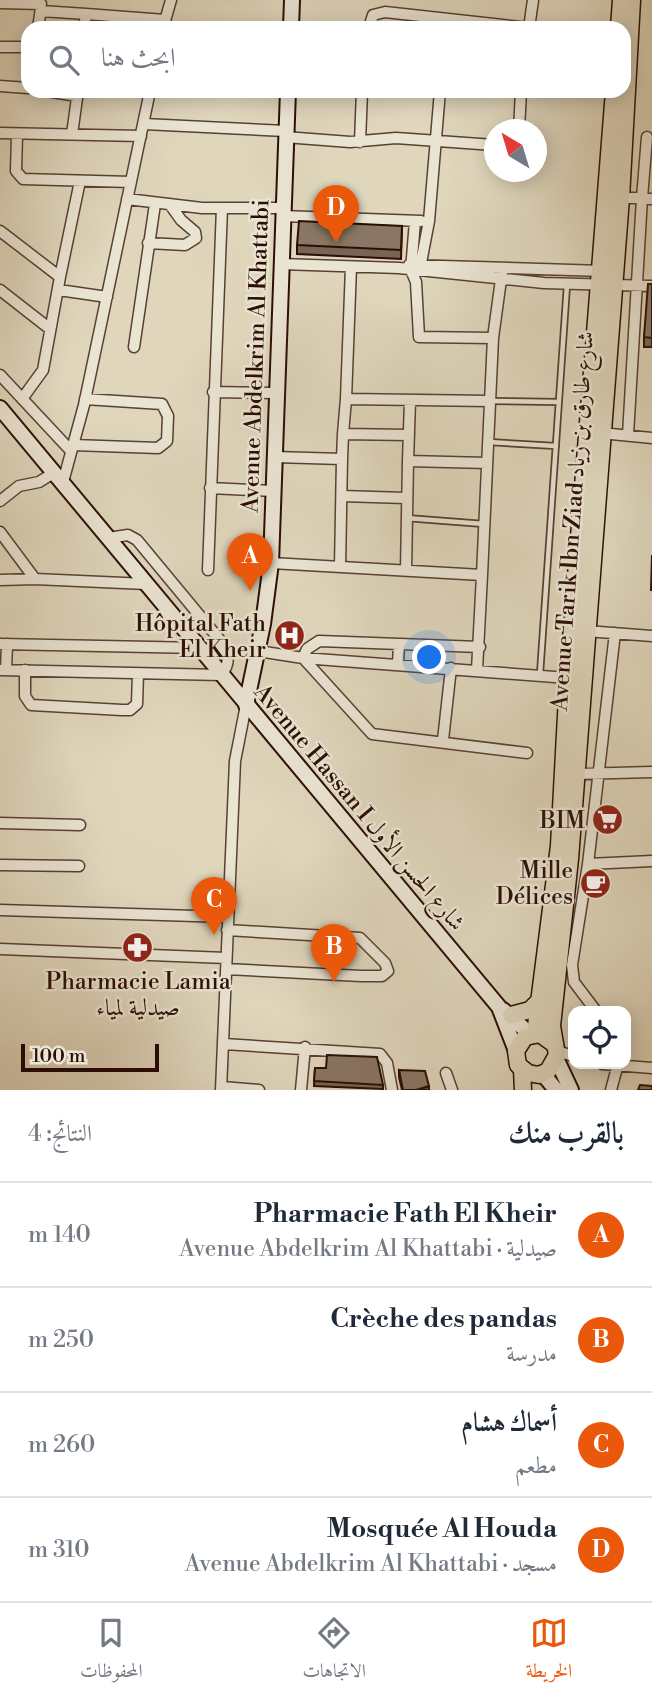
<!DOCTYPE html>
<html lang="ar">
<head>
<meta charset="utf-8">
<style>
	:root { --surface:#fff; --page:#f6f6f7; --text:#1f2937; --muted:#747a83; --line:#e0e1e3; --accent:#ea580c }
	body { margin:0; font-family:"Libre Bodoni",Amiri,serif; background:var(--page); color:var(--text); direction:rtl }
	.controls { position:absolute; right:21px; bottom:21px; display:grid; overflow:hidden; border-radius:14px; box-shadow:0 4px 18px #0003 }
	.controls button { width:63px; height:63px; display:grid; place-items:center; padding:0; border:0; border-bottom:2px solid var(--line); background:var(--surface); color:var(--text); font:35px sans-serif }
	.compass { position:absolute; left:484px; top:119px; width:63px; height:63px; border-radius:50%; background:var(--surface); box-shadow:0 4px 18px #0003; rotate:322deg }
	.scale { position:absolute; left:21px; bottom:18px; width:138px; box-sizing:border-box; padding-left:7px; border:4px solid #2c0e04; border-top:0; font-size:19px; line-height:24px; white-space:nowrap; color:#2c0e04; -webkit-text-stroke:5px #eae4d3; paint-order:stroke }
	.you { position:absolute; left:430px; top:658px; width:24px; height:24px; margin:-18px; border:5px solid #fff; border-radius:50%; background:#1a73e8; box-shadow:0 0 0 10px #1a73e833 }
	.badge { display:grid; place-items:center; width:46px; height:46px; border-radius:50%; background:var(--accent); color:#fff; font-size:23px; font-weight:700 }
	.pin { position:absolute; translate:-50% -58px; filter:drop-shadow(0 2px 4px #0008) }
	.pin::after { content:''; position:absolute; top:37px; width:24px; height:21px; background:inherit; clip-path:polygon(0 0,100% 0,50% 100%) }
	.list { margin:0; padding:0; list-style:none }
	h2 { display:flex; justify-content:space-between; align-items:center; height:91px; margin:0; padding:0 28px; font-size:30px }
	h2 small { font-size:23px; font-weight:400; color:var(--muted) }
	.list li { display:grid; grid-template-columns:46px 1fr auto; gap:21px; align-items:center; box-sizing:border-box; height:105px; padding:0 28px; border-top:2px solid var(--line) }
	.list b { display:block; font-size:26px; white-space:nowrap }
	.list p { margin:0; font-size:23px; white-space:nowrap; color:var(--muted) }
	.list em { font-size:23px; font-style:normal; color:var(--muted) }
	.icon { flex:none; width:38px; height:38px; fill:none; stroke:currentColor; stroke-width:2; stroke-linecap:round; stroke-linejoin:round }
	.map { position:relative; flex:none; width:652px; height:1090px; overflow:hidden; direction:ltr }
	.search { position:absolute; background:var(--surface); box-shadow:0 4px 18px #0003; left:21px; right:21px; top:21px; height:77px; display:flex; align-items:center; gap:18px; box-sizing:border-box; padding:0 24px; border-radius:21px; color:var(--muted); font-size:26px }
	.sheet { height:511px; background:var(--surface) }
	nav { display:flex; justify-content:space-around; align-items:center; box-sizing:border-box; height:98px; border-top:2px solid var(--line); background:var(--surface); font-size:19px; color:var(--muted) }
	nav a { display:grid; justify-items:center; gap:4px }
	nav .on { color:var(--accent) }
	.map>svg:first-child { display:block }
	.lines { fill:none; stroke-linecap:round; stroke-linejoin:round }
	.service-casing { stroke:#594032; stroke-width:8 }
	.minor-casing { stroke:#594032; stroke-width:13 }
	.secondary-casing { stroke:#2c0e04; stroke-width:18 }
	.primary-casing { stroke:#2c0e04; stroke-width:19 }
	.service { stroke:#eae4d3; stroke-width:4.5 }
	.minor { stroke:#eae4d3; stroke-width:10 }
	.secondary { stroke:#eae4d3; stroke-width:14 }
	.primary { stroke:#dfd6bc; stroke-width:16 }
	.wall { fill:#766556; stroke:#2c0e04; stroke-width:2 }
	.shaded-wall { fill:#605346; stroke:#2c0e04; stroke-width:2 }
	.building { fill:#897664; stroke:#2c0e04; stroke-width:2 }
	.labels { text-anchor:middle; stroke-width:5; stroke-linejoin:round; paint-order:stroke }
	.street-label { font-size:23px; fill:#2c0e04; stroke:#eae4d3 }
	.poi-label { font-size:23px; fill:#2c0e04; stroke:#eae4d3; text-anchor:end }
</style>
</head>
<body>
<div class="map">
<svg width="652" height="1090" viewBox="0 0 652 1090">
	<rect width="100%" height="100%" fill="#dfd6bc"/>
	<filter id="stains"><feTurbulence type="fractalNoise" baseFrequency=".00286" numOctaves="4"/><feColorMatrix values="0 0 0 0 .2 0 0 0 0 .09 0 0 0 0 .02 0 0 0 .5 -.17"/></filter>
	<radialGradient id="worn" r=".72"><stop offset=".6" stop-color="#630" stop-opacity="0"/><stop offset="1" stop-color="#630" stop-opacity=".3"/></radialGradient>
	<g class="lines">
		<defs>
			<path id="service" d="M 490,401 L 559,402
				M 489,442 L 556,446
				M 406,518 L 484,524
				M 540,674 L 567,285"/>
			<path id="minor" d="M 0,3 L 41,4
				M 41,11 L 86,14
				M 38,28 L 41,8
				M 84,28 L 86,14 L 165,20
				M 163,28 L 171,0
				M 369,28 L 373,15 L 385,12 L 529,28 L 533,0
				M 0,47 L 28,47
				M 0,86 L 28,88
				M 46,91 L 77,96
				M 144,124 L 286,131
				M 519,130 L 521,91
				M 0,133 L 141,136
				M 17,134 L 16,171 L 23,179 L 131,182
				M 72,134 L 78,91
				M 285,137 L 350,142 L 396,138 L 494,145
				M 360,142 L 362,91
				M 621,198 L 642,198 L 647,137
				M 127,199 L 202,208 L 282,208
				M 282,216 L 421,221
				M 0,231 L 60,277 L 43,370 L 22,399
				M 148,243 L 185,245 L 196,238 L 195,232 L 181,220 L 171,206
				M 281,264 L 399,268 L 544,283 L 652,286
				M 409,265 L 603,271
				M 420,268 L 429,221 L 440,91
				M 60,277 L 80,181
				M 0,290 L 50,329
				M 59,290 L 107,297
				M 493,338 L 502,272
				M 134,347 L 155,204
				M 0,375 L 71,451
				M 213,392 L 277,393
				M 346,399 L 351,267
				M 601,433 L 652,438
				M 409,435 L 343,434 L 346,399 L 490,401
				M 628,435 L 642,198 L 652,199
				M 73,445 L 158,448 L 167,441 L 168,416 L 162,404 L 85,399
				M 275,457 L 342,459 L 340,567
				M 342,459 L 343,434
				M 408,461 L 410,401
				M 63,482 L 84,405 L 150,91
				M 210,488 L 273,491
				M 342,496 L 405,498
				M 0,501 L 19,486 L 39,482 L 55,472
				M 0,532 L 35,579 L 146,584
				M 271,563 L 482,575 L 493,338 L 419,337 L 416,282 L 411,270 L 415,221
				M 208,570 L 222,208
				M 406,570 L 408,461 L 487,463
				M 0,580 L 35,579
				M 586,631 L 652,636
				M 0,644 L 201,648
				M 480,647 L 319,641 L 307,649 L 303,658 L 372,734 L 527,753
				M 258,651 L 303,658 L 568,678
				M 398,664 L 399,644
				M 0,670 L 221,675 C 232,662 228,652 219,639 L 137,540 L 128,535 L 108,538
				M 6,670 L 7,644
				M 25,670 L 25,696 L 31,705 L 122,710 L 130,710 L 137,704 L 138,674
				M 477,670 L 482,575
				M 443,740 L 451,668
				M 576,774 L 652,772
				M 0,823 L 80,825
				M 588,864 L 652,861
				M 0,865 L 79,866
				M 0,910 L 228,917
				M 0,949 L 226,958
				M 226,969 L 361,976 L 382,976 L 388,971 L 385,963 L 360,938 L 227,930
				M 596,1011 L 574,982 L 572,965 L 588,864 L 615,633
				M 224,1044 L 380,1054 L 387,1063 L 392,1090
				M 557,1051 L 573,1056
				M 602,1064 L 652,1068
				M 446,1073 L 452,1090
				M 222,1087 L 259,1090
				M 221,1090 L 235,761 L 246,705
				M 301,1090 L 305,1047
				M 611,1090 L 618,1064"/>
			<path id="secondary" d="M 291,28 L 292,0
				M 0,408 L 499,1007 L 516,1051
				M 246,705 L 263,624 L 271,563 L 288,91
				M 503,1010 L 531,1035
				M 556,1058 L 571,1090
				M 543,1074 L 556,1090"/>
			<path id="primary" d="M 619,28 L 621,0
				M 511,1015 L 530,1010 L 540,1000
				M 535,1034 L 559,846 L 568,678 L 614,91
				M 554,1044 L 540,1034 L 525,1037 L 516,1051 L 518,1065 L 528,1073 L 539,1075 L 548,1071 L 557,1055 L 552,1026 L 570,859 L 621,198 L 632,0
				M 522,1070 L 523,1090"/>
		</defs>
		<use href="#service" class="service-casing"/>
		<use href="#minor" class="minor-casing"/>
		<use href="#secondary" class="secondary-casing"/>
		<use href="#primary" class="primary-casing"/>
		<use href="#service" class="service"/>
		<use href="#minor" class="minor"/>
		<use href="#secondary" class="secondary"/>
		<use href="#primary" class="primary"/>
	</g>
	<path class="wall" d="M 402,226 L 401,259 L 297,254 L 297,245 Z
		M 652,284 L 652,347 L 644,347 L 644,337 Z
		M 315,1068 L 326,1068 L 383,1085 L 383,1089 L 314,1086 Z
		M 399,1070 L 429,1090 L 402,1090 L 399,1077 Z"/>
	<path class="shaded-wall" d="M 429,1086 L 429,1090 L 416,1090 Z"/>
	<path class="building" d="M 299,221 L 402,226 L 401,250 L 297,245 Z
		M 648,284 L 652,284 L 652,338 L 644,337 Z
		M 652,555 L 652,590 L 651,590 Z
		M 327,1055 L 377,1057 L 383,1085 L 314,1081 L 315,1068 L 326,1068 Z
		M 399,1070 L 425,1071 L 429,1086 L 416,1090 L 403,1090 Z
		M 640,1085 L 652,1086 L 652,1090 L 638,1090 Z"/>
	<defs>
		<symbol id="hospital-disc" viewBox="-11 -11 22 22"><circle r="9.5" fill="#8f2418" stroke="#eae4d3"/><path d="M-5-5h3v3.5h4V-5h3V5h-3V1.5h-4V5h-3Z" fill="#fff"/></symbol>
		<symbol id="supermarket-disc" viewBox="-11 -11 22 22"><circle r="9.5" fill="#8f2418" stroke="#eae4d3"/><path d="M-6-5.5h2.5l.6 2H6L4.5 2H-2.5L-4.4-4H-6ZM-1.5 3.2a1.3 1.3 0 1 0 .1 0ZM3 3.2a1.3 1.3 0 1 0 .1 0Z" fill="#fff"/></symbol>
		<symbol id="cafe-disc" viewBox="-11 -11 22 22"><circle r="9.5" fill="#8f2418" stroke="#eae4d3"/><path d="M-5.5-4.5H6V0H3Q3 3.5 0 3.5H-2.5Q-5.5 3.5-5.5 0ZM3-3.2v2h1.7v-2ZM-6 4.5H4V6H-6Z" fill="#fff"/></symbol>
		<symbol id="pharmacy-disc" viewBox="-11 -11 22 22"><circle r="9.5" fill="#8f2418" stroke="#eae4d3"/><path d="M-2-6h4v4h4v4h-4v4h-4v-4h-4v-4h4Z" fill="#fff"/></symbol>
	</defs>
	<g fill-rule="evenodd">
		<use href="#hospital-disc" x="272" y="618" width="35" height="35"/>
		<use href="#supermarket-disc" x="590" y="802" width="35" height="35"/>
		<use href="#cafe-disc" x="578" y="866" width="35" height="35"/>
		<use href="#pharmacy-disc" x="120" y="930" width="35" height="35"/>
	</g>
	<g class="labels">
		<g class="street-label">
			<text transform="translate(255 356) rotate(-88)" y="8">Avenue Abdelkrim Al Khattabi</text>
			<text transform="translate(572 521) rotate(-86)" y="8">Avenue Tarik Ibn Ziad شارع طارق بن زياد</text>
			<text transform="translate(360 807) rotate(50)" y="8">Avenue Hassan I شارع الحسن الأول</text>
		</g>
		<g class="poi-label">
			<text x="266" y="631">Hôpital Fath<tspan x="266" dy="26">El Kheir</tspan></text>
			<text x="585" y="828">BIM</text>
			<text x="573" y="878">Mille<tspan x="573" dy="26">Délices</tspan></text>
			<text x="138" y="989" text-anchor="middle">Pharmacie Lamia<tspan x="138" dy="26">صيدلية لمياء</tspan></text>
		</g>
	</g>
	<rect width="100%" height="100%" filter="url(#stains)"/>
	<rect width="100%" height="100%" fill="url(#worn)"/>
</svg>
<div class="controls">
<button><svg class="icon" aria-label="locate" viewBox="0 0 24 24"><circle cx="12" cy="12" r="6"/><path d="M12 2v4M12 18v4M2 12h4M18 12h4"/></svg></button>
</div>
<svg class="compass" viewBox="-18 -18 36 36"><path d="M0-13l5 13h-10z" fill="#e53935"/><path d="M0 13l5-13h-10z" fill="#747a83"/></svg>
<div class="scale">100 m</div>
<div class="you"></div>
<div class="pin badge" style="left:250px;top:591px">A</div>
<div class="pin badge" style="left:334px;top:982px">B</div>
<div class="pin badge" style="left:214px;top:935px">C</div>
<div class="pin badge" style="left:336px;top:243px">D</div>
<div class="search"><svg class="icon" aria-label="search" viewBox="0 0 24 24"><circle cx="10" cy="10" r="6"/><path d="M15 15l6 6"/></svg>ابحث هنا</div>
</div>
<section class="sheet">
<h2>بالقرب منك<small>النتائج: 4</small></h2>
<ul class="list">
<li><span class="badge">A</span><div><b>Pharmacie Fath El Kheir</b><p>صيدلية · Avenue Abdelkrim Al Khattabi</p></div><em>140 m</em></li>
<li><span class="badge">B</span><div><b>Crèche des pandas</b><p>مدرسة</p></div><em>250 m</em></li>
<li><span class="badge">C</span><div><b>أسماك هشام</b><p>مطعم</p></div><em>260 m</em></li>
<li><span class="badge">D</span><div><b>Mosquée Al Houda</b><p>مسجد · Avenue Abdelkrim Al Khattabi</p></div><em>310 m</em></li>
</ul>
</section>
<nav>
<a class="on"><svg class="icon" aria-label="map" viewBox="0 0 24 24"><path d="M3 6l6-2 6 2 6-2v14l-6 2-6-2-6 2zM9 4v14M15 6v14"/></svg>الخريطة</a>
<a><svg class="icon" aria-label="directions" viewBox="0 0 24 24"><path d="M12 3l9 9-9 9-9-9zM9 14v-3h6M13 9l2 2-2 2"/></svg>الاتجاهات</a>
<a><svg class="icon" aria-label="saved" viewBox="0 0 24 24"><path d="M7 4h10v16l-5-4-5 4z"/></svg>المحفوظات</a>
</nav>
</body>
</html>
